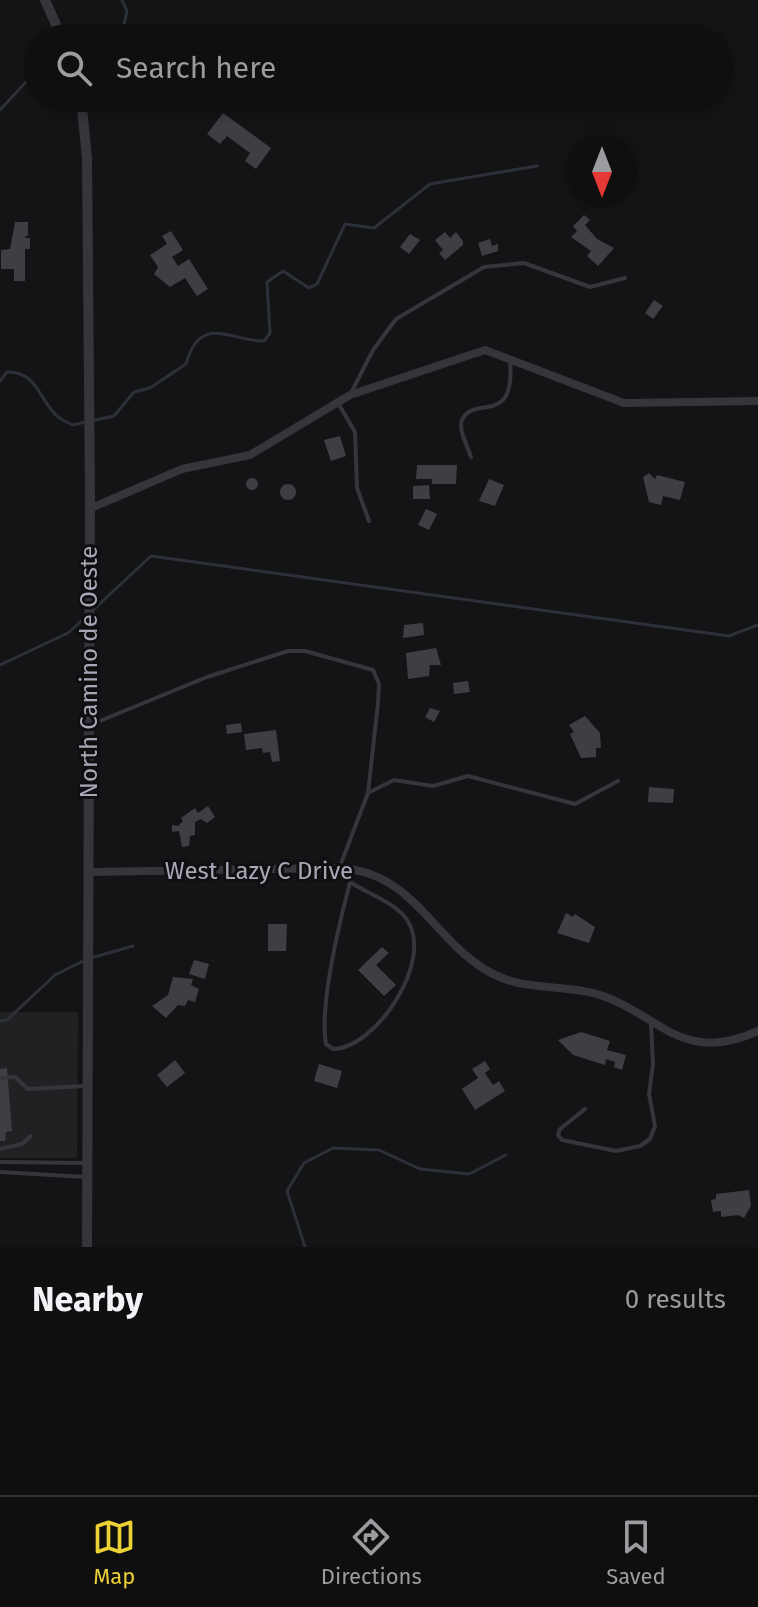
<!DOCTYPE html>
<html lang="en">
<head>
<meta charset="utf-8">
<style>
	:root { --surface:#0f0f10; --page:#1d1d1e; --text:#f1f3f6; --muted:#9b9c9f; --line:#2f2f30; --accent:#ecd136 }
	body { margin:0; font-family:"Fira Sans",sans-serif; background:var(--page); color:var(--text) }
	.compass { position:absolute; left:566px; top:136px; width:72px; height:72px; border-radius:50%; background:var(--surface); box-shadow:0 4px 12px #0003; rotate:180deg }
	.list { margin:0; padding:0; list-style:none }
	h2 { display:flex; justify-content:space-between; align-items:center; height:104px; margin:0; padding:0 32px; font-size:34px }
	h2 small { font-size:26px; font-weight:400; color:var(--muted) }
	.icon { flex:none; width:44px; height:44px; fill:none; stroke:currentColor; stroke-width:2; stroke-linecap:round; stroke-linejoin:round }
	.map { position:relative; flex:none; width:758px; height:1247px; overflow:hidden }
	.search { position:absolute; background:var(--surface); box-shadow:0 4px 12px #0003; left:24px; right:24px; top:24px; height:88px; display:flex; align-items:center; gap:20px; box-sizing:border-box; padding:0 28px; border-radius:44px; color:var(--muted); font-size:30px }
	.sheet { height:248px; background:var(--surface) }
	nav { display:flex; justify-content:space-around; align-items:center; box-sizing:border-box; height:112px; border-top:2px solid var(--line); background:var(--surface); font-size:22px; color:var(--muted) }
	nav a { display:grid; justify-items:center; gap:4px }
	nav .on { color:var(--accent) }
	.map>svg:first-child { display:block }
	.built { fill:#212023 }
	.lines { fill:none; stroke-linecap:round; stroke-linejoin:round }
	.stream { stroke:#2b3039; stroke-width:3 }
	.building { fill:#3f3e43 }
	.service { stroke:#35353b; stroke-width:4 }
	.minor { stroke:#35353b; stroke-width:8 }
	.tertiary { stroke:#35353b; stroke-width:10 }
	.labels { text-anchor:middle; stroke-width:6; stroke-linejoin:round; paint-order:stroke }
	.street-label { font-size:24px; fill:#a6a8b6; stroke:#0f0f11 }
</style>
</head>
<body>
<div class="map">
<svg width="758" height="1247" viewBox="0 0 758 1247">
	<rect width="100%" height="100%" fill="#141416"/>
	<path class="built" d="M 0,1012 L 78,1012 L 77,1158 L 0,1158 Z"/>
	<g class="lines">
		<path class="stream" d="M 121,38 L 127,11 L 122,0
			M 0,110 L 38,69
			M 0,381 L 7,372 C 36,371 39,398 55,414 C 59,419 67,422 72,425 L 114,416 L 134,392 L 150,388 L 186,364 C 200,313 231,341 264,341 L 270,333 L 267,282 L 283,271 L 309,288 L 317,284 L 345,224 L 374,228 L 430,184 L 537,166
			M 92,611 L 151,556 L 729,636 L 758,625
			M 0,665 L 68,633 L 86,617
			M 91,958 L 133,946
			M 0,1021 L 7,1020 L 55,975 L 83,961
			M 305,1247 L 287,1191 L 304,1163 L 333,1148 L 379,1150 L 420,1169 L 469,1174 L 506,1155"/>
	</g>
	<path class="building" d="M 223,113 L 271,148 L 256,169 L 245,161 L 250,153 L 227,136 L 220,144 L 207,134 Z
		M 584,215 L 590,220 L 585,225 L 597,239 L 614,248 L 598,266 L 587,256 L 591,251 L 571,237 L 577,231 L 573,226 Z
		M 15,222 L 28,222 L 28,235 L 24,238 L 30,238 L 30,249 L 25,249 L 25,281 L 14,281 L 14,269 L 1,269 L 1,250 L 10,249 Z
		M 171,231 L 183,250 L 172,257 L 178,266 L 189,259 L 208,289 L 197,296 L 185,278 L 170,287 L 154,274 L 158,267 L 150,255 L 167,244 L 162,236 Z
		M 445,232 L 450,238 L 456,232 L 463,241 L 463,245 L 445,260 L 439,253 L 443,250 L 435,240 Z
		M 410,234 L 420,240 L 409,254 L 400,247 Z
		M 490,239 L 492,246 L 498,244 L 498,251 L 482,256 L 478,243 Z
		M 654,300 L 663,306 L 653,319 L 645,313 Z
		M 340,436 L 346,456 L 331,461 L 324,440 Z
		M 417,465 L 457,465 L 456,484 L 432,484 L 432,479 L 416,479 Z
		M 649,473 L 655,479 L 657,475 L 685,482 L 680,500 L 663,496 L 661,505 L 649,502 L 643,477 Z
		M246 484a6 6 0 1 1 12 0a6 6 0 1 1-12 0Z
		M 489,479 L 504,485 L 495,506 L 479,501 Z
		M280 492a8 8 0 1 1 16 0a8 8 0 1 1-16 0Z
		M 429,485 L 430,499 L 413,499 L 413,486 Z
		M 426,509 L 437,514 L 429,530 L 418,525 Z
		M 423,623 L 424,635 L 403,638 L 404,625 Z
		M 436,648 L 441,665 L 430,665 L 429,676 L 408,679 L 406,653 Z
		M 468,681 L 470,692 L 454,694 L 453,683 Z
		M 430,708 L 440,711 L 434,722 L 425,717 Z
		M 585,716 L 600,733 L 601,748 L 596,748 L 596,757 L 581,758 L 570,734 L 574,732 L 569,725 Z
		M 241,723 L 242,732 L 227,734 L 226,725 Z
		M 276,730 L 280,761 L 272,762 L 270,752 L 263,753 L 262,748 L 246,750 L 244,734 Z
		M 649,787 L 674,789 L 673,803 L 648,802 Z
		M 208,806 L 215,817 L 207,823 L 201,819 L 195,822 L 195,835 L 190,836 L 189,846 L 182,847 L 179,831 L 172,832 L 172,825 L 178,826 L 183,821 L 181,818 L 195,808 L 198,813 Z
		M 566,913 L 573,917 L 575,914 L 595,927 L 589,943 L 557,933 Z
		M 268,924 L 287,924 L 286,951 L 268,951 Z
		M 382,947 L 389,953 L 376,965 L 396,985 L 384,996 L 358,970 Z
		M 194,960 L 209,964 L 205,979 L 189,974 Z
		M 173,977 L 193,979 L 191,985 L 199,989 L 195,1002 L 188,1000 L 185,1006 L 178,1005 L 166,1018 L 152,1006 L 168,995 Z
		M 581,1032 L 610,1041 L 607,1050 L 626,1055 L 622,1070 L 614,1067 L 615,1062 L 606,1059 L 605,1065 L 573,1055 L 558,1040 Z
		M 175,1060 L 185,1073 L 167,1087 L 157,1075 Z
		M 485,1061 L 490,1069 L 485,1073 L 493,1085 L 499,1081 L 505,1091 L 475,1110 L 462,1089 L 478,1078 L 472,1069 Z
		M 319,1064 L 342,1071 L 337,1088 L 314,1081 Z
		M 7,1068 L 12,1131 L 6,1132 L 5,1141 L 0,1141 L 0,1069 Z
		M 749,1190 L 751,1206 L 744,1218 L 738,1215 L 721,1217 L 721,1211 L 713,1212 L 711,1200 L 716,1199 L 716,1194 Z"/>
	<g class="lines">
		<path class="service" d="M 351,393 L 373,350 L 396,319 L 484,267 L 524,263 L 590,287 L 625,278
			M 338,403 L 355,432 L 357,488 L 369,521
			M 471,457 C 468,447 458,430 462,420 C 474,394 516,428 510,360
			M 90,725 L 207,677 L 288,651 L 305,651 L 373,670 L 379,684 L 378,703 L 368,793 L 340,866
			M 368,793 L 394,780 L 433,786 L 468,776 L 575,804 L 618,781
			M 350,882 C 368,894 395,902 407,920 C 435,961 375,1049 333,1049 L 326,1044 C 319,1004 342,912 353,871
			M 0,1078 L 15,1077 L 28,1089 L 85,1086
			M 585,1109 L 560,1129 L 558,1135 L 562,1140 L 616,1151 L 640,1146 L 650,1139 L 655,1126 L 649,1094 L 653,1064 L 651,1024
			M 0,1149 L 22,1144 L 31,1136
			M 0,1162 L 86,1163
			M 0,1172 L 86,1177"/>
		<path class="minor" d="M 89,509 L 182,469 L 250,455 L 350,395 L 485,350 L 624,403 L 758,401
			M 89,872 L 339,868 C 413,872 430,936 486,970 C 519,991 557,984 593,993 C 657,1010 679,1067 758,1031"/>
		<path class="tertiary" d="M 45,0 L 62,38
			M 81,98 L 87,158 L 90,495 L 87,1247"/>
	</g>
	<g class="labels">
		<g class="street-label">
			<text transform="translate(89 672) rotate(-90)" y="8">North Camino de Oeste</text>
			<text x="259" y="879">West Lazy C Drive</text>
		</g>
	</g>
</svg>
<svg class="compass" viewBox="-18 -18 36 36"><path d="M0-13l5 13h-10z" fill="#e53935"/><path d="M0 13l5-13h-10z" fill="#9b9c9f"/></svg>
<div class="search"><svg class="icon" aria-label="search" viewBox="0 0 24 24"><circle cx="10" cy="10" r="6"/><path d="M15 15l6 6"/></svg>Search here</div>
</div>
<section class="sheet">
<h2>Nearby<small>0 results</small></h2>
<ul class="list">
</ul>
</section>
<nav>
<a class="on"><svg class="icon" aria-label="map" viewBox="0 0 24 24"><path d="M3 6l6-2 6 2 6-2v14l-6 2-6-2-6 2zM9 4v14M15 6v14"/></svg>Map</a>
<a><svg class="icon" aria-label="directions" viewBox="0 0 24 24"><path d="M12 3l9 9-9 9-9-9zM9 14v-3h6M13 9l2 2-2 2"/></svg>Directions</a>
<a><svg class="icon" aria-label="saved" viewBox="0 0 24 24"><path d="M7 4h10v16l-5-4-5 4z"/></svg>Saved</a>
</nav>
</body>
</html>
